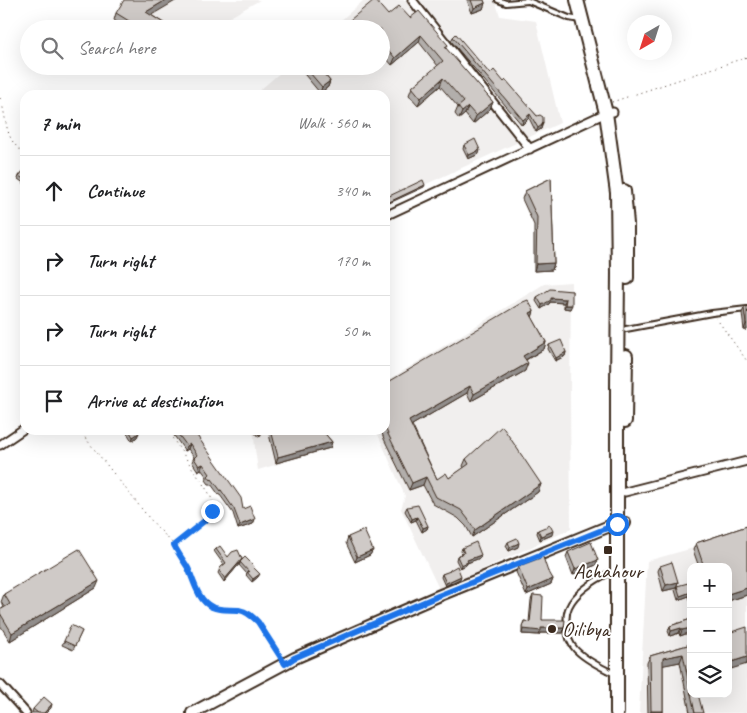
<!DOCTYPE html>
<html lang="en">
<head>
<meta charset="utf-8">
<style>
	:root { --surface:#fff; --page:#f6f6f6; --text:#202124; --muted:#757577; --line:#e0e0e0 }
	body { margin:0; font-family:Caveat,sans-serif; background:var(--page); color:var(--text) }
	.controls { position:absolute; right:15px; bottom:15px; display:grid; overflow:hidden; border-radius:10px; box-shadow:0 5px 20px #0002 }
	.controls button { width:45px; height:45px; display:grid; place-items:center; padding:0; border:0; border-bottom:1px solid var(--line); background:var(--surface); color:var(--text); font:25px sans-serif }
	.compass { position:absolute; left:627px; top:15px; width:45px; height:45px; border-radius:50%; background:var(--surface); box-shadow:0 5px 20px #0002; rotate:219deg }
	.stop { position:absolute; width:15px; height:15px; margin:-11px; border:4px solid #1a73e8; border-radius:50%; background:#fff }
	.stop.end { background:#1a73e8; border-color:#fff; box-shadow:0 1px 5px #0008 }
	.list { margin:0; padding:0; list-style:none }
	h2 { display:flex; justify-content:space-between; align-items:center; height:65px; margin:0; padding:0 20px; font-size:21px }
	h2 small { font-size:16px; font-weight:400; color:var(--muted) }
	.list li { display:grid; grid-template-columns:32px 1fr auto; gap:15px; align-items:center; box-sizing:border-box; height:70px; padding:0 20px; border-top:1px solid var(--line) }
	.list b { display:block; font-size:19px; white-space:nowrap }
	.list em { font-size:16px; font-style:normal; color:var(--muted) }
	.icon { flex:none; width:28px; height:28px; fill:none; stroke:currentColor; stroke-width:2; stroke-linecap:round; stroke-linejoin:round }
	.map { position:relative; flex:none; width:747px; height:713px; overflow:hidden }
	.search { position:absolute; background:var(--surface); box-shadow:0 5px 20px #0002; left:20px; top:20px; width:370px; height:55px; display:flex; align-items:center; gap:12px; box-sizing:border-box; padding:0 18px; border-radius:28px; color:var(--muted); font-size:19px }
	.panel { position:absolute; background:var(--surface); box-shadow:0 5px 20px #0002; left:20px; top:90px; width:370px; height:345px; border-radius:15px }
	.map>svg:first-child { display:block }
	.built { fill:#f1efee; fill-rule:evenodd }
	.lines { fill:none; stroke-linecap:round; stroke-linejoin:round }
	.lane-casing { stroke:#3b2a1e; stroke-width:8 }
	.street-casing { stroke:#3b2a1e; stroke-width:11 }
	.secondary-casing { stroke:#3b2a1e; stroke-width:14 }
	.highway-casing { stroke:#3b2a1e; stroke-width:16 }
	.path { stroke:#3b2a1e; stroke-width:1; stroke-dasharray:1 4; stroke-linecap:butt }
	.lane { stroke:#fff; stroke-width:4 }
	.street { stroke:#fff; stroke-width:7 }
	.secondary { stroke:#fff; stroke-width:10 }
	.highway { stroke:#fff; stroke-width:12 }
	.wall { fill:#b2aeab; stroke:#3b2a1e }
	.shaded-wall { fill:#918d8b; stroke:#3b2a1e }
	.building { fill:#cfcac7; stroke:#3b2a1e }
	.route { stroke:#1a73e8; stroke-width:6 }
	.poi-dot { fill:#3b2a1e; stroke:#fff; stroke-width:2 }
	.labels { text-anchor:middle; stroke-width:4; stroke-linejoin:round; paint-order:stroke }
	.poi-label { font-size:21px; fill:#3b2a1e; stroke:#fff }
</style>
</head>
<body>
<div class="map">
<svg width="747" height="713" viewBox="0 0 747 713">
	<rect width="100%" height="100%" fill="#fff"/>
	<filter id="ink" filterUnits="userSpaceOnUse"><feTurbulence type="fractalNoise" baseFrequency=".02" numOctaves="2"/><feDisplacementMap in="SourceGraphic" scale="10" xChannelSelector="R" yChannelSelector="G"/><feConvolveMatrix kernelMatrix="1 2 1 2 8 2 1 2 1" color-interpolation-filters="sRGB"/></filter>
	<g filter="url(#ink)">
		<path class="built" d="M 125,0 L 260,0 L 209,29 L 127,29 Z
			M 364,0 L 495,0 L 500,16 L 536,21 L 560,123 L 385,203 L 385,95 L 254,95 L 288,66 L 381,66 L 381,29 L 331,29 Z
			M 571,282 L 570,394 L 571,529 L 439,589 L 401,509 L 405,496 L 376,430 L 385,430 L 385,382 L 544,284 Z
			M 250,430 L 319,430 L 321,435 L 332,448 L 258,470 L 255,449 L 254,436 Z
			M 747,533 L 747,713 L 639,713 L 647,561 ZM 691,567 L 728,567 L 728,694 L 691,694 Z"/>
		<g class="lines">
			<defs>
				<path id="lane" d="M 498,0 L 506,3 L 528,1
					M 526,0 L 569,18 L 580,20
					M 626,329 L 712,313 L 747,309
					M 613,571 C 599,578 576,591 569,607 C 566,613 566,619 567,626 C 567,635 569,643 576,650 C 586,660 602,668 615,674"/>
				<path id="street" d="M 412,0 L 530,149
					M 385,216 L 606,113 L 613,112
					M 0,445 L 25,428
					M 625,492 L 747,461
					M 0,684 L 26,713"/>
				<path id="secondary" d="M 192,713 L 295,658 L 438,596 L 612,525 L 625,523"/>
				<path id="highway" d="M 577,0 L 606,113 L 617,193 L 618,273 L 617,387 L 617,713
					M 624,191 L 627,224 L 627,278
					M 625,421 L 626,356"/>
			</defs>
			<use href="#lane" class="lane-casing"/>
			<use href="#street" class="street-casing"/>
			<use href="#secondary" class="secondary-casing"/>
			<use href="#highway" class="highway-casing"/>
			<path class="path" d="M 0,98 C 8,119 3,140 25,153
				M 612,102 L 747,57
				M 716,318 L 747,361
				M 79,430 L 149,518 L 174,545 L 188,569 L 199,594 L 204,602 L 210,607 L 217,609 L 238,610 L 248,613 L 258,622 L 280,656
				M 167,430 L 209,493 C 212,499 215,506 212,513 C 208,521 182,538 174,545"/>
			<use href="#lane" class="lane"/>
			<use href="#street" class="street"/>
			<use href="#secondary" class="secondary"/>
			<use href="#highway" class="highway"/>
		</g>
		<path class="wall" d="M 467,0 L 484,0 L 485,3 L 483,9 L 472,13 Z
			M 116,13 L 151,15 L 173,29 L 127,29 L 114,20 Z
			M 388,15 L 410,18 L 448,45 L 446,49 L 493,102 L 490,109 L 473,124 L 465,114 L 459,119 L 455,114 L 458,107 L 440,86 L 418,105 L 409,95 L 412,87 L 438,66 L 419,42 L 392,65 L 382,53 L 381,29 L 348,29 L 347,28 L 350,20 Z
			M 453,37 L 490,74 L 504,82 L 543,122 L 541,129 L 536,132 L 529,118 L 522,125 L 451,41 Z
			M 301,66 L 317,66 L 330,81 L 328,87 L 320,93 L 300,69 Z
			M 464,145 L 479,154 L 468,159 L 463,149 Z
			M 25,169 L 25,184 L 18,179 L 19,176 Z
			M 551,178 L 554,263 L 552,270 L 534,271 L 534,225 L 522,199 L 525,191 Z
			M 572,291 L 570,309 L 564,308 L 564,303 L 550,302 L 549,304 L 541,309 L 536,301 L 537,297 Z
			M 744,308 L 747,330 L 744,330 L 742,313 Z
			M 534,311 L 532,317 L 546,342 L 544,349 L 526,360 L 525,371 L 471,401 L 467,393 L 412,425 L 437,479 L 449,478 L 464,468 L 463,466 L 466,459 L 541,484 L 538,492 L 472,537 L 466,526 L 458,518 L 433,504 L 423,485 L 409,490 L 384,439 L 381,430 L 385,430 L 385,384 Z
			M 549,345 L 566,352 L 565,356 L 555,361 L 548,349 Z
			M 126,430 L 137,430 L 137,437 L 132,441 L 126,431 Z
			M 170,430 L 193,430 L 243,509 L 255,519 L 253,524 L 238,529 L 233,513 L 220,495 L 219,495 L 211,484 L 209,484 L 206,480 L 207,477 L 201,469 L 198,471 L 192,462 L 194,457 L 188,449 L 185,451 Z
			M 253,430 L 259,430 L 261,434 L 261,436 L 258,437 Z
			M 268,430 L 322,430 L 332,442 L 330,448 L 276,463 Z
			M 407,507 L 428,526 L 427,529 L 422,532 L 416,520 L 411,522 L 405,511 Z
			M 747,526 L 747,595 L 728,601 L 728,567 L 699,567 L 693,550 L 696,543 Z
			M 538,530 L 552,535 L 540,540 L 537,533 Z
			M 348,537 L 373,550 L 370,555 L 355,562 L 346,543 Z
			M 508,542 L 518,547 L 509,551 L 506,546 Z
			M 462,548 L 481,555 L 480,558 L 467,563 L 466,565 L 460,568 L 456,560 L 457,556 L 462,554 L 461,551 Z
			M 216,549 L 228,557 L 242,559 L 254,566 L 253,568 L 258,577 L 252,582 L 246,575 L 247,574 L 239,565 L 240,563 L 224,582 L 218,573 L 221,567 L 224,565 L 214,551 Z
			M 568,552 L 596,565 L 573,575 L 566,557 Z
			M 518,566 L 548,572 L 553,579 L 551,584 L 526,595 L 516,572 Z
			M 660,566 L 678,582 L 676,588 L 663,591 L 658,571 Z
			M 450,570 L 460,579 L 445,586 L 441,577 L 442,574 L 449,572 Z
			M 677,586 L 691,591 L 691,603 L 689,596 L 678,600 L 675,590 Z
			M 96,588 L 10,641 L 0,625 L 0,610 L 4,607 L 1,602 L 4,594 Z
			M 533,595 L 542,620 L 563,633 L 540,633 L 539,635 L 522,634 L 522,626 L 524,621 L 529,622 L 531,600 Z
			M 691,619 L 691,632 L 680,636 L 679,633 L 670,636 L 668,631 L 670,626 Z
			M 82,631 L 73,650 L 62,645 L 64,641 Z
			M 691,644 L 691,694 L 703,713 L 690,713 L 680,662 L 663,665 L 663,713 L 648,713 L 647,663 L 650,656 Z
			M 51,708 L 46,713 L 32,713 L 33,709 Z"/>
		<path class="shaded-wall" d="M 166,0 L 177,0 L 143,20 L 146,12 Z
			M 485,3 L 483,9 L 472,13 L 474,8 Z
			M 421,35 L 419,42 L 392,65 L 395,58 Z
			M 385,46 L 382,53 L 381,54 L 381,49 Z
			M 443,78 L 440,86 L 418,105 L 421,98 Z
			M 330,81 L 328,87 L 320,93 L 322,87 Z
			M 493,102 L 490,109 L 473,124 L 476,116 Z
			M 468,107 L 465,114 L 459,119 L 462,112 Z
			M 530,114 L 529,118 L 522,125 L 523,120 Z
			M 543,122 L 541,129 L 536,132 L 538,128 Z
			M 480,150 L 479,154 L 468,159 L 469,155 Z
			M 425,185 L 424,187 L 385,205 L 385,204 Z
			M 554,263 L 552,270 L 534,271 L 536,264 Z
			M 551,298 L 566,299 L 564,303 L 550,302 L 549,304 L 541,309 L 542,305 Z
			M 565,305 L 572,305 L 570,309 L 564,308 Z
			M 534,311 L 532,318 L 530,313 Z
			M 746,324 L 747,324 L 747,330 L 744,330 Z
			M 546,342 L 544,349 L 520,363 L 523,356 Z
			M 566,352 L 565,356 L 555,361 L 556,358 Z
			M 528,363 L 525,371 L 471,401 L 474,394 Z
			M 470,386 L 467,393 L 407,428 L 409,421 Z
			M 139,433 L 137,437 L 132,441 L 133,437 Z
			M 332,442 L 330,448 L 276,463 L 278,457 Z
			M 190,444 L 188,449 L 185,451 L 187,446 Z
			M 203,464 L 201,469 L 198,471 L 199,466 Z
			M 426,477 L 423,485 L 409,490 L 412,483 Z
			M 541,484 L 538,492 L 472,537 L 475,530 Z
			M 417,517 L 416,520 L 411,522 L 412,519 Z
			M 255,519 L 253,524 L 238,529 L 240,525 Z
			M 428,526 L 427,529 L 422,532 L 423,528 Z
			M 553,531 L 552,535 L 540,540 L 541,536 Z
			M 519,543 L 518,547 L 509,551 L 510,547 Z
			M 373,550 L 370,555 L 355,562 L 357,557 Z
			M 481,555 L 480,558 L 467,563 L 466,565 L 460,568 L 461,565 L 467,560 Z
			M 242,559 L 241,562 L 224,582 L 225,579 Z
			M 598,560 L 596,565 L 573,575 L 575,569 Z
			M 260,574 L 258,577 L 252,582 L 253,579 Z
			M 461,576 L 460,579 L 445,586 L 446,583 Z
			M 553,579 L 551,584 L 526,595 L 528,590 Z
			M 99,581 L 96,588 L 10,641 L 12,633 Z
			M 678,582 L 676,588 L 663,591 L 666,585 Z
			M 747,588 L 747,595 L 728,601 L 728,594 Z
			M 691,592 L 689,596 L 678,600 L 680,596 Z
			M 541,628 L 564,628 L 563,633 L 540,633 L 539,635 L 522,634 L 523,629 Z
			M 681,628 L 679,633 L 670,636 L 671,631 Z
			M 691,628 L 691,632 L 680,636 L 682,630 Z
			M 683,654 L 680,662 L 660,666 L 663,658 Z
			M 747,657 L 747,664 L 728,670 L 728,663 Z
			M 52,704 L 51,708 L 46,713 L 44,713 Z
			M 651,711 L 663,711 L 663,713 L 650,713 Z"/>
		<path class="building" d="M 124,0 L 166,0 L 146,12 L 173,29 L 142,29 L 116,13 Z
			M 374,0 L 375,0 L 388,15 L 399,6 L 410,18 L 419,11 L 448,45 L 445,47 L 493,102 L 476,116 L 468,107 L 462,112 L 458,107 L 464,102 L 443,78 L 421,98 L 412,87 L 443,61 L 421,35 L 395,58 L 385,46 L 381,49 L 381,29 L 357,29 L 350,20 Z
			M 471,0 L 484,0 L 485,3 L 474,8 Z
			M 456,34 L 490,74 L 494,70 L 504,82 L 506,80 L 537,116 L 540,115 L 543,117 L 543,122 L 542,123 L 542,125 L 538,128 L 530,114 L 523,120 L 453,37 Z
			M 304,66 L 317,66 L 330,81 L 322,87 Z
			M 475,139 L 480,150 L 469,155 L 464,145 Z
			M 25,169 L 25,180 L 19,176 Z
			M 551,178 L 554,263 L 536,264 L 537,217 L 525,191 Z
			M 423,180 L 425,185 L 385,204 L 385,198 Z
			M 550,289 L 572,291 L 572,305 L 565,305 L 566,299 L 551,298 L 551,300 L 542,305 L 537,297 Z
			M 528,300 L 534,311 L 530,313 L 546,342 L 523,356 L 528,363 L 474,394 L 470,386 L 409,421 L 437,479 L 446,473 L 449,478 L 469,464 L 466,459 L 502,426 L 541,484 L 475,530 L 468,519 L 461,510 L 436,497 L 426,477 L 412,483 L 387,432 L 385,426 L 385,384 L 523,302 Z
			M 747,307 L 747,324 L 746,324 L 744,308 Z
			M 561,340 L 566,352 L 556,358 L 549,345 Z
			M 129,430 L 137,430 L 139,433 L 133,437 Z
			M 175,430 L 193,430 L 241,498 L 243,509 L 250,506 L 255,519 L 240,525 L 234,509 L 221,490 L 221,491 L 212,479 L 211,480 L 208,476 L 210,474 L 203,464 L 199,466 L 194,458 L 197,455 L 190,444 L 187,446 Z
			M 255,430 L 259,430 L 261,434 L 259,435 Z
			M 271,430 L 322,430 L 332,442 L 278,457 Z
			M 418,505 L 428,526 L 423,528 L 417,517 L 412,519 L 407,507 Z
			M 550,525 L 553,531 L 541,536 L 538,530 Z
			M 747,526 L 747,588 L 728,594 L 728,567 L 704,567 L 696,543 Z
			M 364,530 L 373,550 L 357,557 L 348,537 Z
			M 517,538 L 519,543 L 510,547 L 508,542 Z
			M 476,542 L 481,555 L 467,560 L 468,562 L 461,565 L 457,556 L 464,553 L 462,548 Z
			M 591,542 L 598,560 L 575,569 L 568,552 Z
			M 220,546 L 228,557 L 232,552 L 238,550 L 242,559 L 225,579 L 219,570 L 221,567 L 226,563 L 216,549 Z
			M 79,549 L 99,581 L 12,633 L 0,613 L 0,610 L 10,604 L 4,594 Z
			M 245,557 L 254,566 L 253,567 L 260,574 L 253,579 L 247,572 L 249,572 L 240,562 Z
			M 543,557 L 548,572 L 549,572 L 553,579 L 528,590 L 518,566 Z
			M 672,562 L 678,582 L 666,585 L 660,566 Z
			M 457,566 L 461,576 L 446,583 L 442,574 L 450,571 L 450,570 Z
			M 688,583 L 691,592 L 680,596 L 677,586 Z
			M 533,595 L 543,596 L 542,620 L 565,620 L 564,628 L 541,628 L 541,631 L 523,629 L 524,621 L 530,622 Z
			M 691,619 L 691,628 L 682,630 L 681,628 L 671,631 L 670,626 Z
			M 71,625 L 82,631 L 75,646 L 64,641 Z
			M 747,627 L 747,657 L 728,663 L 728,633 Z
			M 691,644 L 691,694 L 683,654 L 663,658 L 663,711 L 651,711 L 650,656 Z
			M 691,694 L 698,694 L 703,713 L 695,713 Z
			M 44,697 L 52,704 L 44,713 L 38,713 L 33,709 Z"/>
	</g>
	<g class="lines" filter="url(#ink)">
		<path class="route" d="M 212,511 L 208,518 L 174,545 C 178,553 183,560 188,568 C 194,581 198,601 212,607 C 221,611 230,609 239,610 C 247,611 253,617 258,622 L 285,664 L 294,658 L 438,596 L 617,524"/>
	</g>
	<g class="poi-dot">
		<rect x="603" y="545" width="10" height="10" rx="2.5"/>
		<circle cx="552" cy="629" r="5"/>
	</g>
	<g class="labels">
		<g class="poi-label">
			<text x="608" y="578">Achahour</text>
			<text x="562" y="636" text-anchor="start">Oilibya</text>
		</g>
	</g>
</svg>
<div class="controls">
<button>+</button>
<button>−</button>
<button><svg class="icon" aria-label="layers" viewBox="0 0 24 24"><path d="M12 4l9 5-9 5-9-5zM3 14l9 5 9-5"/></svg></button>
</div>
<svg class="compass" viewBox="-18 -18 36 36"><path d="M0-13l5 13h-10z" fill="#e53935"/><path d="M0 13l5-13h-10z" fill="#757577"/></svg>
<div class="stop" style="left:617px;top:524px"></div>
<div class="stop end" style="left:212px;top:511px"></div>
<div class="search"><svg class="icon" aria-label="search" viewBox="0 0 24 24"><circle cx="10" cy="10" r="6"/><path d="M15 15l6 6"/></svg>Search here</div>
<section class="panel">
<h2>7 min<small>Walk · 560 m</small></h2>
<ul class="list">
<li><svg class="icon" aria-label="ahead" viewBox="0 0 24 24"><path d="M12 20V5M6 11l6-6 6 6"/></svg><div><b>Continue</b></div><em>340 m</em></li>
<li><svg class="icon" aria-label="right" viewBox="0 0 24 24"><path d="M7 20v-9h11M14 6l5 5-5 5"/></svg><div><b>Turn right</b></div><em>170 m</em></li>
<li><svg class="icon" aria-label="right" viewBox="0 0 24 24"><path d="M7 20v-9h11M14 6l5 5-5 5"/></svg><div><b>Turn right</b></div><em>50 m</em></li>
<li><svg class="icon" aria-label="arrive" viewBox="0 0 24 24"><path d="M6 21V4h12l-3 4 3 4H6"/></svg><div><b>Arrive at destination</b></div></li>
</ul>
</section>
</div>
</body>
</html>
